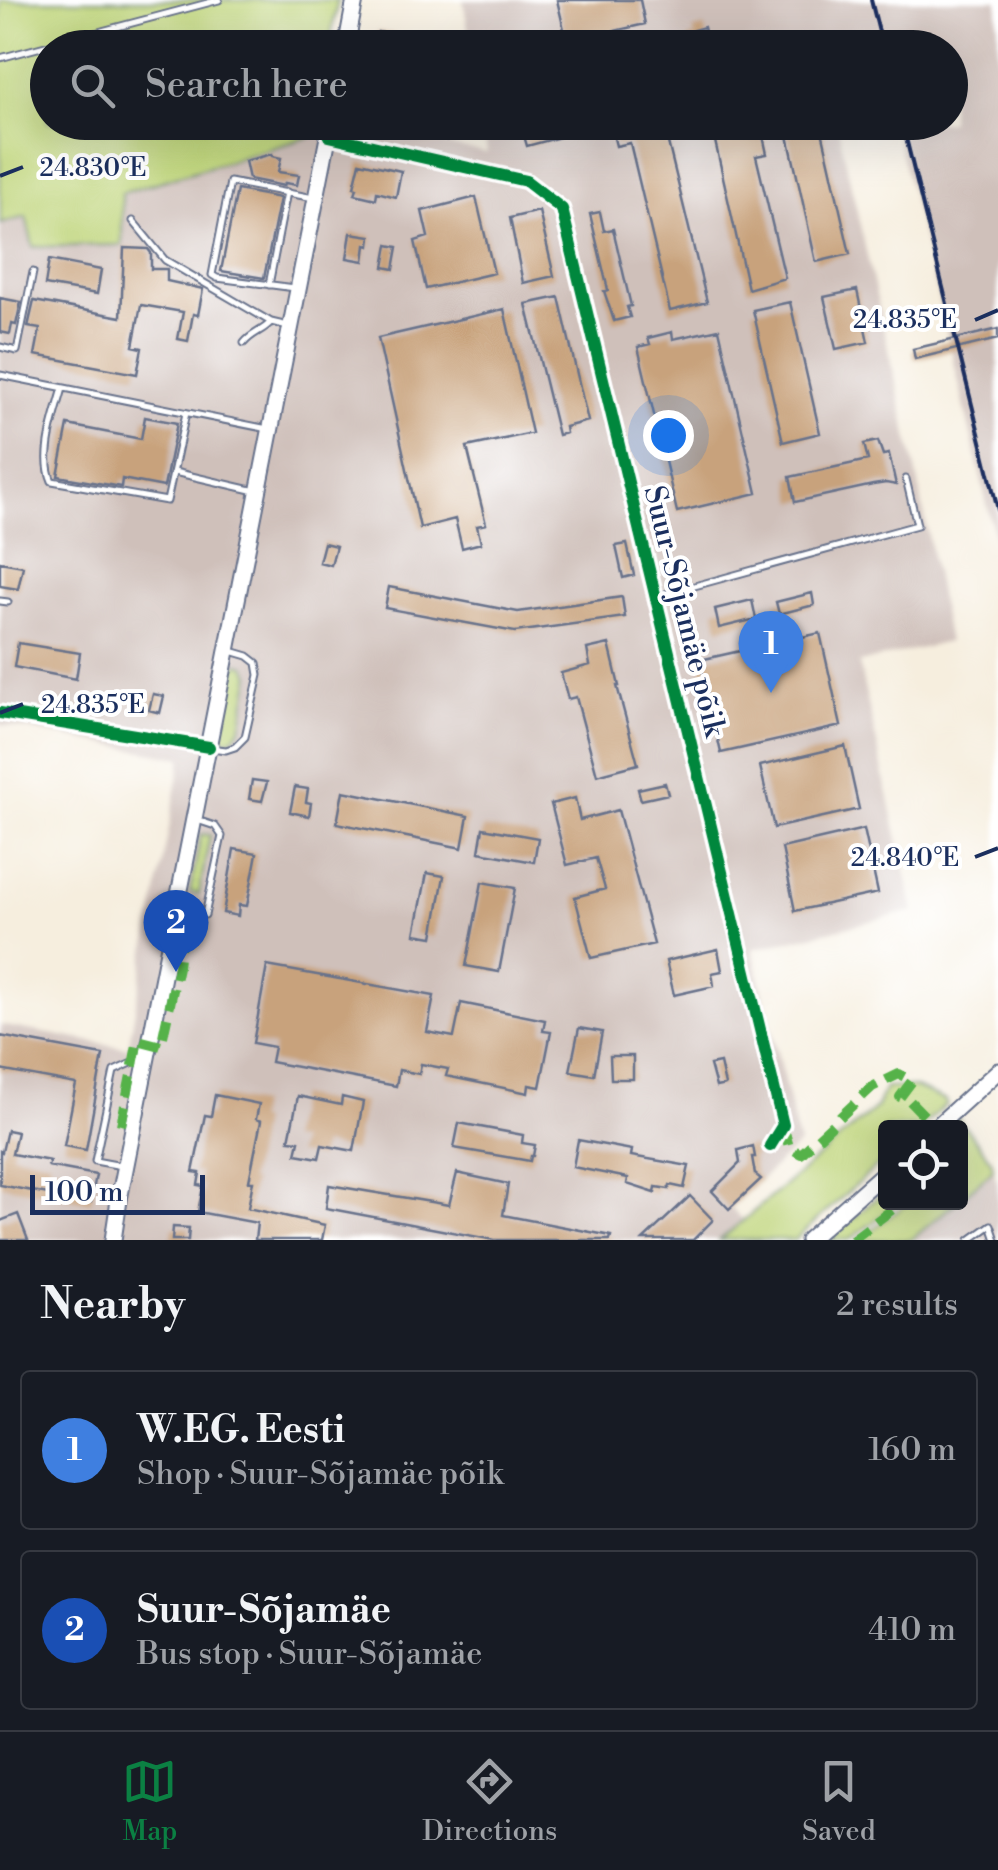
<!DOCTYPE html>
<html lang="en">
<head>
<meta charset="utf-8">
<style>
	:root { --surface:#171b24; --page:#242831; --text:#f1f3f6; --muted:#9ea1a6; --line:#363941; --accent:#0b8043 }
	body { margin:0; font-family:"Libre Bodoni",serif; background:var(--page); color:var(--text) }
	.controls { position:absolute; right:30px; bottom:30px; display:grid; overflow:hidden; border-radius:10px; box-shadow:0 10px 40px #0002 }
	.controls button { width:90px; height:90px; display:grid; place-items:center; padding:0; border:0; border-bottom:2px solid var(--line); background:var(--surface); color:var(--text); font:50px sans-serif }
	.scale { position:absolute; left:30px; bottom:25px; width:175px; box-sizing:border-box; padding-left:10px; border:5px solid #1b2f5e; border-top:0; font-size:28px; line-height:35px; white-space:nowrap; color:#1b2f5e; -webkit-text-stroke:8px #fff; paint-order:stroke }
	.you { position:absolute; left:668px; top:435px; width:35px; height:35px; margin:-25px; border:8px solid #fff; border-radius:50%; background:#1a73e8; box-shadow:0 0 0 15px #1a73e833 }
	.badge { display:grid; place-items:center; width:65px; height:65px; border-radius:50%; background:var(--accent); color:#fff; font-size:32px; font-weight:700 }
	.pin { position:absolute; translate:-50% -82px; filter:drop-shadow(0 2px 5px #0008) }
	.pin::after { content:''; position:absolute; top:52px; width:35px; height:30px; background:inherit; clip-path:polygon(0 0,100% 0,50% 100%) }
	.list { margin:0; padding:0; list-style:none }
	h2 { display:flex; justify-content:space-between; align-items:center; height:130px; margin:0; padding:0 40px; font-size:42px }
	h2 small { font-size:32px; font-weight:400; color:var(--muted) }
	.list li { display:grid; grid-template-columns:65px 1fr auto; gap:30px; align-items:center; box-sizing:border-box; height:160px; margin:0 20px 20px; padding:0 20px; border:2px solid var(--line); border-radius:10px }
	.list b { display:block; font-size:38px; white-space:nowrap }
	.list p { margin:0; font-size:32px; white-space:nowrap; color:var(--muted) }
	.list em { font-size:32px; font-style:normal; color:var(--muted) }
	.icon { flex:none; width:55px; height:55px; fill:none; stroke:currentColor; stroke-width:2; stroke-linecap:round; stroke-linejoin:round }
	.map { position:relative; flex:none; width:998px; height:1240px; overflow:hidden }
	.search { position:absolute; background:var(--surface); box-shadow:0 10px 40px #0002; left:30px; right:30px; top:30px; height:110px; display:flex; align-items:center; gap:25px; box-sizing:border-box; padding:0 35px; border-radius:55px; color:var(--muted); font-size:38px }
	.sheet { height:490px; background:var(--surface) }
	nav { display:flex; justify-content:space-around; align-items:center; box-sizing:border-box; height:140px; border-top:2px solid var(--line); background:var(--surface); font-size:28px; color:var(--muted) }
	nav a { display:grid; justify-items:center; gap:5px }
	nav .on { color:var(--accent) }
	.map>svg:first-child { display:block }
	.industrial { fill:#cfc0ba }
	.green { fill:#bed478; stroke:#6c826b; stroke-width:2.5 }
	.building { fill:#c8a27c }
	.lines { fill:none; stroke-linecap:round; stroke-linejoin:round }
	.service-casing { stroke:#68728b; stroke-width:9 }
	.minor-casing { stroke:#68728b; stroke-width:15 }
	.secondary-casing { stroke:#68728b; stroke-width:19 }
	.service { stroke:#fff; stroke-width:5 }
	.minor { stroke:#fff; stroke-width:11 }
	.secondary { stroke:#fff; stroke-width:15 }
	.rail { stroke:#1b2f5e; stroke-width:4 }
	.quiet { stroke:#55b248; stroke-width:10; stroke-dasharray:20 10; stroke-linecap:butt }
	.cycleway-casing { stroke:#fff; stroke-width:19 }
	.cycleway { stroke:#00873e; stroke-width:12 }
	.ticks { fill:none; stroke:#1b2f5e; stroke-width:4 }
	.labels { text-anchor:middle; stroke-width:8; stroke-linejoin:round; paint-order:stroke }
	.street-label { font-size:30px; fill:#1b2f5e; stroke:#fff }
	.ticks-label { font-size:25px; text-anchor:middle; fill:#1b2f5e; stroke:#fff; stroke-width:8; stroke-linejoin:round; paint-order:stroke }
</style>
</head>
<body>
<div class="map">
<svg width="998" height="1240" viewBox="0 0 998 1240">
	<rect width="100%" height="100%" fill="#fff"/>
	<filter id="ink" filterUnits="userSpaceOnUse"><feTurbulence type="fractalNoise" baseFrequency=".01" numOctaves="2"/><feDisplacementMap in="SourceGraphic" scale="20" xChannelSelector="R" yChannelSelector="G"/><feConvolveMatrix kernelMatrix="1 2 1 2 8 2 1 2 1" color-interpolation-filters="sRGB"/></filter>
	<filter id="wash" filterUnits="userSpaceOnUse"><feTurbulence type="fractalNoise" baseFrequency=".0048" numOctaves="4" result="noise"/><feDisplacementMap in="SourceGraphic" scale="40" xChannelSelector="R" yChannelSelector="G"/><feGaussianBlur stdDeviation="2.25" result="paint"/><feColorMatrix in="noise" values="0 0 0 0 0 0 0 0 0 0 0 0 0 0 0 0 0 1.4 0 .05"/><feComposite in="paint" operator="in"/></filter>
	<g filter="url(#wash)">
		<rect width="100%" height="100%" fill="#f6eede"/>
		<path class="industrial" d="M 463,0 L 998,0 L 998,552 L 954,362 L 893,123 L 950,122 L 950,48 L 471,47 Z
			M 483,123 L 837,123 L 918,479 L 948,642 L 859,663 L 914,911 L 753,949 L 799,1144 L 730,1208 L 745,1221 L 720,1240 L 0,1240 L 0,1025 L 128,1048 L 182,758 L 0,725 L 0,224 L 26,217 L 122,245 L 122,193 L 312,136 L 352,127 L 487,153 Z
			M 993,1170 L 998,1184 L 998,1240 L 912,1240 L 955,1203 L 960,1202 L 961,1198 Z"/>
		<path class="green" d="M 0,0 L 338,0 L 329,47 L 48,48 L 48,122 L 315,123 L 312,136 L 122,193 L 122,245 L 33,247 L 26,217 L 0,224 Z
			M 239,664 L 246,666 L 251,674 L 241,728 L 233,738 L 225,740 L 222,736 L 236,665 Z
			M 201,834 L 210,835 L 199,894 L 190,892 Z
			M 914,1087 L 946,1101 L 947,1104 L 921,1127 L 886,1128 L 885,1159 L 795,1240 L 720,1240 L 877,1107 L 885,1088 Z
			M 957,1117 L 992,1161 L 993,1170 L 961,1198 L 960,1128 L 948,1126 Z
			M 885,1190 L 886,1202 L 899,1203 L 849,1240 L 829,1240 Z
			M 908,1203 L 955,1203 L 911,1240 L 858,1240 Z"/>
		<g id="blocks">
			<path class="building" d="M 557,0 L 640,0 L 645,24 L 567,42 Z
				M 704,27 L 709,48 L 690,48 L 688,38 L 695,37 L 693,30 Z
				M 378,32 L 395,35 L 393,48 L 375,48 Z
				M 444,122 L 476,122 L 478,133 L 447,140 Z
				M 520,122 L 564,122 L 568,135 L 527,146 Z
				M 610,122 L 663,122 L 707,302 L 670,311 L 630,143 L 616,146 Z
				M 750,122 L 760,122 L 767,154 L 756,156 L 785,278 L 748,289 L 713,132 Z
				M 785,122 L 820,122 L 850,254 L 816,262 Z
				M 272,154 L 272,156 L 281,158 L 278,172 L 299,175 L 297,185 L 285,183 L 284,186 L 249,179 L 245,161 Z
				M 360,162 L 401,171 L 396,197 L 377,192 L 376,199 L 355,194 L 357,188 L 354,187 Z
				M 237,190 L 280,198 L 264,278 L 221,271 Z
				M 476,197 L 494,273 L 426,289 L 415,241 L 428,237 L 422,211 Z
				M 539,211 L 554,276 L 523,283 L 510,218 Z
				M 600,212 L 604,231 L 613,229 L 631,306 L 627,307 L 630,317 L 614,321 L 604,291 L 608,290 L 590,214 Z
				M 351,233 L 371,236 L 370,246 L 366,245 L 364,261 L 347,258 Z
				M 388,245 L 398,247 L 394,269 L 384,267 Z
				M 124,248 L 148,249 L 151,253 L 151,269 L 167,269 L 167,281 L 203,289 L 198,315 L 193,314 L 188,341 L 178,339 L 183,312 L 141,305 L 133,346 L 142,348 L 137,374 L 35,355 L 40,329 L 28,327 L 34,301 L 121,317 Z
				M 49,260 L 101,270 L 97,294 L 45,285 Z
				M 857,290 L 868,342 L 836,349 L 824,297 Z
				M 559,297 L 588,421 L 565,427 L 566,433 L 558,435 L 526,304 Z
				M 0,298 L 21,302 L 16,325 L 12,324 L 10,334 L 0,332 Z
				M 790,302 L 820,433 L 783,442 L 753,310 Z
				M 504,309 L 532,433 L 467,447 L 486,524 L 477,526 L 481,543 L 462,548 L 455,519 L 420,528 L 378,338 Z
				M 719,329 L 757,493 L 677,512 L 638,347 L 650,344 L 648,338 L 672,332 L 673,339 Z
				M 998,329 L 998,339 L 915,359 L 913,349 Z
				M 145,417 L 177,423 L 164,487 L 122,479 L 121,487 L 58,476 L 68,425 L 141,439 Z
				M 878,441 L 883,455 L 889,454 L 896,485 L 886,483 L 873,485 L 795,502 L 790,477 L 868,460 L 864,444 Z
				M 324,543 L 336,546 L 331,565 L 319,562 Z
				M 627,544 L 634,575 L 623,578 L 616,546 Z
				M 0,562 L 23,566 L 18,589 L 0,586 Z
				M 389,587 L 518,612 L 622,597 L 625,617 L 515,632 L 385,608 Z
				M 812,593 L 814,605 L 779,614 L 776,602 Z
				M 752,600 L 756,619 L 719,628 L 715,609 Z
				M 820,633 L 841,726 L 721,753 L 700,660 Z
				M 18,643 L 80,653 L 76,679 L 14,667 Z
				M 609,644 L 619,686 L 617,686 L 638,764 L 597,775 L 576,697 L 568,699 L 561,673 L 590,665 L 587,649 Z
				M 153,694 L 164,696 L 160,713 L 149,710 Z
				M 845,746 L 859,809 L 774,828 L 760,766 Z
				M 252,780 L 267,782 L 262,801 L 249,799 Z
				M 665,783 L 668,794 L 641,800 L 638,789 Z
				M 295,787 L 308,789 L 306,802 L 311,803 L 309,816 L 290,812 Z
				M 343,791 L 468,816 L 462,848 L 337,823 Z
				M 575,798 L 580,820 L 618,810 L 654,944 L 591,958 L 575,897 L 605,889 L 596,858 L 567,865 L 551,804 Z
				M 483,828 L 538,838 L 534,862 L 479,852 Z
				M 864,829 L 878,893 L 795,911 L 782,848 Z
				M 234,849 L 257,853 L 247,906 L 239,905 L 238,916 L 223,913 Z
				M 427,873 L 444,876 L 433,937 L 415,934 Z
				M 482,882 L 515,888 L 499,972 L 466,966 Z
				M 718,949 L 722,971 L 712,973 L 714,986 L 674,995 L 666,961 Z
				M 267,966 L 434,996 L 427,1032 L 454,1037 L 461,1003 L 545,1020 L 543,1031 L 551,1032 L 540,1087 L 529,1085 L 528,1093 L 446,1076 L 448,1069 L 421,1064 L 419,1074 L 399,1070 L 396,1086 L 271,1062 L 274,1047 L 253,1043 Z
				M 579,1028 L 602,1032 L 594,1075 L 570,1071 Z
				M 0,1036 L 103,1055 L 86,1150 L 64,1146 L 76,1084 L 0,1070 Z
				M 610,1056 L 633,1056 L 633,1079 L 611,1079 Z
				M 720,1063 L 725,1085 L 716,1087 L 710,1065 Z
				M 215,1095 L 259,1104 L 256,1119 L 261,1121 L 249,1181 L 253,1181 L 248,1208 L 325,1225 L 322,1240 L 255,1240 L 257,1223 L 198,1212 L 203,1186 L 198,1185 L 200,1173 L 193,1172 L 205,1115 L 211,1116 Z
				M 298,1096 L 341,1105 L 342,1097 L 363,1102 L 354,1151 L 322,1145 L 319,1158 L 296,1154 L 299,1141 L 289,1140 Z
				M 459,1123 L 523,1135 L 522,1143 L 535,1145 L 533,1156 L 531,1156 L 530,1161 L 454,1148 Z
				M 7,1130 L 17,1132 L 12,1154 L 50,1161 L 48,1166 L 96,1175 L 91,1202 L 0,1185 L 0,1151 L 2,1152 Z
				M 578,1140 L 632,1150 L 631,1156 L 689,1166 L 684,1188 L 670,1185 L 669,1189 L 656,1187 L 655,1193 L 627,1184 L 628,1178 L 573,1167 Z
				M 753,1146 L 755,1157 L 752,1157 L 755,1174 L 761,1179 L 729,1209 L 712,1191 L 740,1163 L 738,1150 Z
				M 457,1173 L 508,1184 L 503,1215 L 611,1236 L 610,1240 L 494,1240 L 326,1208 L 329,1185 L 449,1205 Z
				M 690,1196 L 713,1220 L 693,1240 L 643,1240 Z
				M 18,1214 L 28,1240 L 0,1240 L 0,1221 Z
				M 173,1227 L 189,1228 L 188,1240 L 172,1240 Z"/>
		</g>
	</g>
	<g filter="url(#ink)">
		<use href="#blocks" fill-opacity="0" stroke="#68728b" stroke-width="2.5"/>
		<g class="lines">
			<defs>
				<path id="service" d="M 0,58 L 219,0
					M 133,221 L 165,260 L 271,322 L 288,326
					M 269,285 L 287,192
					M 295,288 L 217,278 L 212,275 L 230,182 L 314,198
					M 244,343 C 252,333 263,331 271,322
					M 0,347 L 17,351 L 33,272
					M 0,375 L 268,429
					M 63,388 C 56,415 40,455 52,481 L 167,501 L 186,413
					M 174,472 L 256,491
					M 658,596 L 917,525 L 906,479
					M 0,601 L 8,602
					M 211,748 L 226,750 L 235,747 L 245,737 L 259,675 L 257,663 L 248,656 L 231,651
					M 197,820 L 215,826 L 222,836 L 205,915
					M 122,1166 L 95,1161 L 114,1071 L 145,1057
					M 970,1240 L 991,1225 L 996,1240"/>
				<path id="minor" d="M 329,136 L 526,181 L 562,209 L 783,1125 L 770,1146
					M 0,713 L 209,747"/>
				<path id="secondary" d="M 346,48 L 355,0
					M 935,1128 L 998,1071
					M 113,1240 L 119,1200 L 331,122
					M 808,1240 L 886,1171"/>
			</defs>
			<use href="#service" class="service-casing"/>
			<use href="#minor" class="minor-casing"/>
			<use href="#secondary" class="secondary-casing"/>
			<use href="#service" class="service"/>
			<use href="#minor" class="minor"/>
			<use href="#secondary" class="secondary"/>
			<path class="rail" d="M 871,0 L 883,48
				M 902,122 L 998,510"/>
			<path class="quiet" d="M 121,1125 L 138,1040 L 161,1046 L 178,967 L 184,913
				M 783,1125 L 789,1147 L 801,1154 L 872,1087 L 899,1074 L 912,1081 L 900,1097 L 910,1101 L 936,1128
				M 852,1240 L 902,1202"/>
			<defs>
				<path id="cycleway" d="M 329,136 L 526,181 L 562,209 L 783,1125 L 770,1146
					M 0,713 L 209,747"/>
			</defs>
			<use href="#cycleway" class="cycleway-casing"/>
			<use href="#cycleway" class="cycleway"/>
		</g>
	</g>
	<path class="ticks" d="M 0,176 L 23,167M 975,320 L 998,310M 0,713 L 23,704M 975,857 L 998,848"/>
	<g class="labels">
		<g class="street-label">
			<text transform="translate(685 611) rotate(76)" y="10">Suur-Sõjamäe põik</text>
		</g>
	</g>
	<g class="ticks-label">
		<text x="93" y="176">24.830°E</text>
		<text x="905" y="328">24.835°E</text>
		<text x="93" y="713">24.835°E</text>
		<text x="905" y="866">24.840°E</text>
	</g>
</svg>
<div class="controls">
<button><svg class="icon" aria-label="locate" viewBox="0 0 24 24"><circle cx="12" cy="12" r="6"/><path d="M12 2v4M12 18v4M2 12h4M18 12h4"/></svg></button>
</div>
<div class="scale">100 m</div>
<div class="you"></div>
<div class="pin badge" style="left:771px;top:693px;background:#3f7fe0">1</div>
<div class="pin badge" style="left:176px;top:972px;background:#1a4fb4">2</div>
<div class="search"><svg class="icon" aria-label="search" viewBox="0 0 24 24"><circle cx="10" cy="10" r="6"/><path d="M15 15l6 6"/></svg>Search here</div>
</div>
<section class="sheet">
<h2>Nearby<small>2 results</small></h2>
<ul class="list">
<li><span class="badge" style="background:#3f7fe0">1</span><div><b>W.EG. Eesti</b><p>Shop · Suur-Sõjamäe põik</p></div><em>160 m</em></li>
<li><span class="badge" style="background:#1a4fb4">2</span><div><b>Suur-Sõjamäe</b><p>Bus stop · Suur-Sõjamäe</p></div><em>410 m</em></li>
</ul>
</section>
<nav>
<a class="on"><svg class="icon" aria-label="map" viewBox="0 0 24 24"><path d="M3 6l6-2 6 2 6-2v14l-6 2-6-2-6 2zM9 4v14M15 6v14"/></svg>Map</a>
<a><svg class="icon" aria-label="directions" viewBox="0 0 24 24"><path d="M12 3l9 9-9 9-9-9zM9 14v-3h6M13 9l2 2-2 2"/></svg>Directions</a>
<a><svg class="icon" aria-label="saved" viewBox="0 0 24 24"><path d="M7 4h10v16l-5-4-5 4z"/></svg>Saved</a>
</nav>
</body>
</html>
